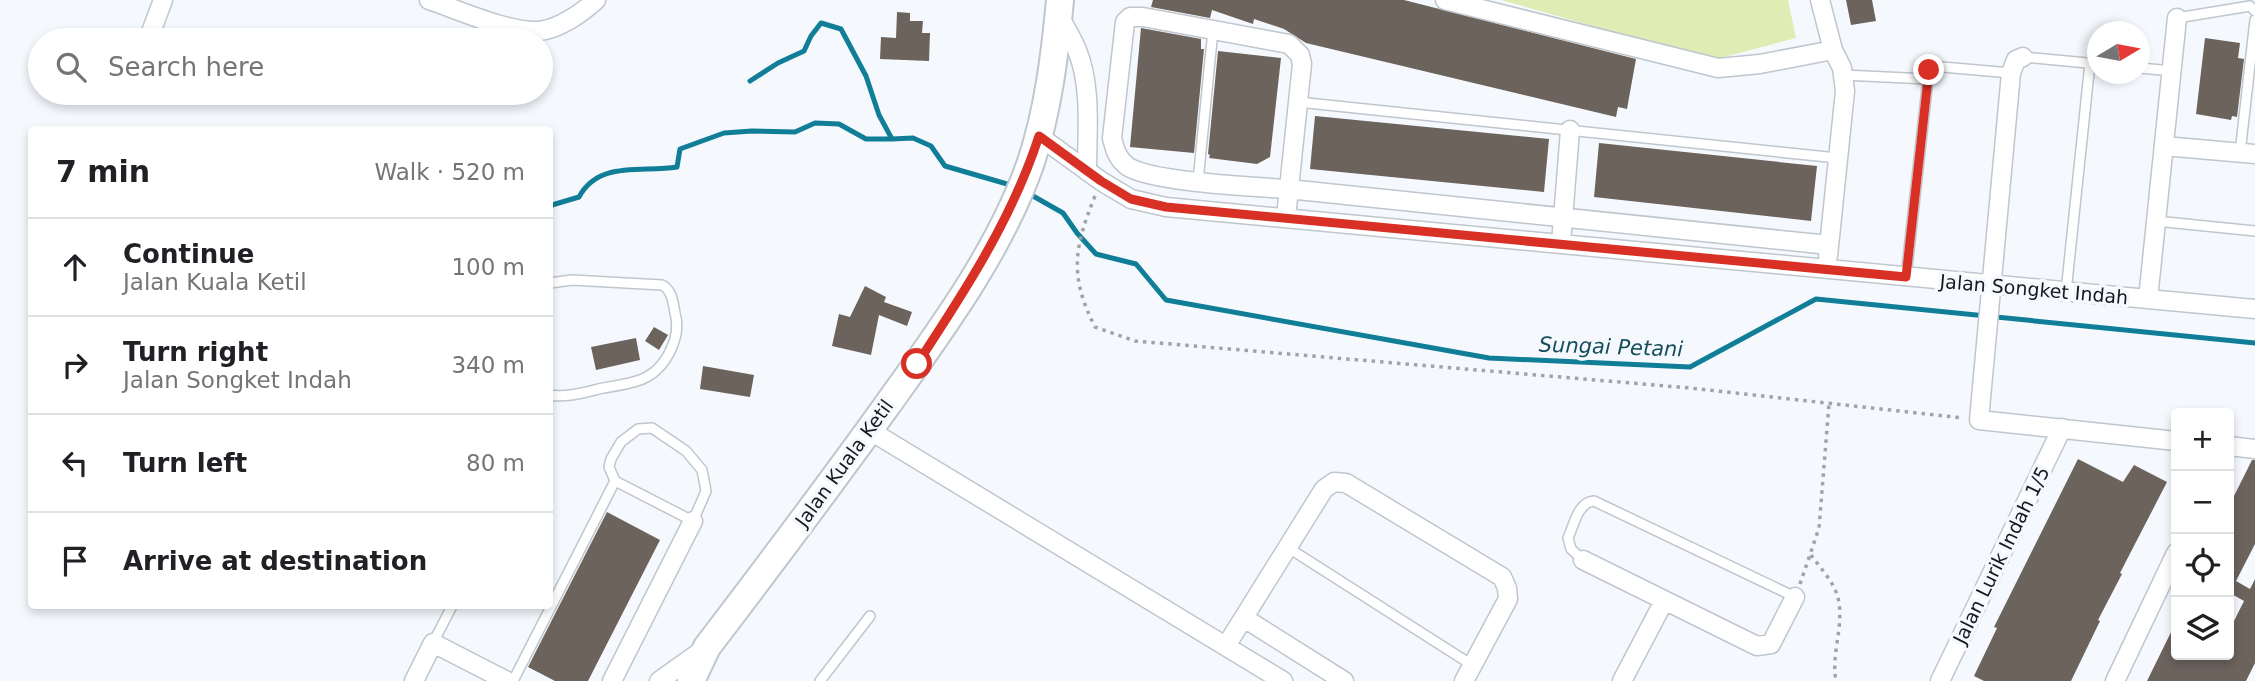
<!DOCTYPE html>
<html lang="en">
<head>
<meta charset="utf-8">
<style>
	:root { --surface:#fff; --page:#f6f6f6; --text:#202124; --muted:#757577; --line:#e0e0e0 }
	body { margin:0; font-family:"DejaVu Sans",sans-serif; background:var(--page); color:var(--text) }
	.controls { position:absolute; right:21px; bottom:21px; display:grid; overflow:hidden; border-radius:7px; box-shadow:0 4px 10px #0003 }
	.controls button { width:63px; height:63px; display:grid; place-items:center; padding:0; border:0; border-bottom:2px solid var(--line); background:var(--surface); color:var(--text); font:35px sans-serif }
	.compass { position:absolute; left:2087px; top:21px; width:63px; height:63px; border-radius:50%; background:var(--surface); box-shadow:0 4px 10px #0003; rotate:80deg }
	.stop { position:absolute; width:21px; height:21px; margin:-16px; border:5px solid #d93025; border-radius:50%; background:#fff }
	.stop.end { background:#d93025; border-color:#fff; box-shadow:0 2px 7px #0008 }
	.list { margin:0; padding:0; list-style:none }
	h2 { display:flex; justify-content:space-between; align-items:center; height:91px; margin:0; padding:0 28px; font-size:30px }
	h2 small { font-size:23px; font-weight:400; color:var(--muted) }
	.list li { display:grid; grid-template-columns:46px 1fr auto; gap:21px; align-items:center; box-sizing:border-box; height:98px; padding:0 28px; border-top:2px solid var(--line) }
	.list b { display:block; font-size:26px; white-space:nowrap }
	.list p { margin:0; font-size:23px; white-space:nowrap; color:var(--muted) }
	.list em { font-size:23px; font-style:normal; color:var(--muted) }
	.icon { flex:none; width:38px; height:38px; fill:none; stroke:currentColor; stroke-width:2; stroke-linecap:round; stroke-linejoin:round }
	.map { position:relative; flex:none; width:2255px; height:681px; overflow:hidden }
	.search { position:absolute; background:var(--surface); box-shadow:0 4px 10px #0003; left:28px; top:28px; width:525px; height:77px; display:flex; align-items:center; gap:18px; box-sizing:border-box; padding:0 24px; border-radius:38px; color:var(--muted); font-size:26px }
	.panel { position:absolute; background:var(--surface); box-shadow:0 4px 10px #0003; left:28px; top:126px; width:525px; height:483px; border-radius:7px }
	.map>svg:first-child { display:block }
	.green { fill:#e0ecb4 }
	.lines { fill:none; stroke-linecap:round; stroke-linejoin:round }
	.stream { stroke:#107e97; stroke-width:5 }
	.building { fill:#6c635d }
	.lane-casing { stroke:#bfc6ce; stroke-width:12 }
	.street-casing { stroke:#bfc6ce; stroke-width:21 }
	.primary-casing { stroke:#bfc6ce; stroke-width:30 }
	.path { stroke:#a0a4a8; stroke-width:3.5; stroke-dasharray:3.5 5; stroke-linecap:butt }
	.lane { stroke:#fff; stroke-width:9 }
	.street { stroke:#fff; stroke-width:18 }
	.primary { stroke:#fff; stroke-width:26 }
	.route { stroke:#d93025; stroke-width:9 }
	.labels { text-anchor:middle; stroke-width:7; stroke-linejoin:round; paint-order:stroke }
	.street-label { font-size:19px; fill:#16191c; stroke:#f5f9fe }
	.water-label { font-size:21px; font-style:italic; fill:#164d5c; stroke:#f5f9fe }
</style>
</head>
<body>
<div class="map">
<svg width="2255" height="681" viewBox="0 0 2255 681">
	<rect width="100%" height="100%" fill="#f5f9fe"/>
	<path class="green" d="M 1501,0 L 1788,0 L 1796,38 L 1713,60 Z"/>
	<g class="lines">
		<path class="stream" d="M 750,81 L 778,63 L 804,51 L 811,36 L 821,23 L 841,29 L 866,76 L 879,115 L 892,139 L 913,138 L 931,146 L 945,166 L 1014,186
			M 1026,192 L 1063,213 L 1077,233 L 1096,254 L 1136,264 L 1166,300 L 1489,358 L 1690,367 L 1816,299 L 2255,343
			M 550,208 L 552,205 L 579,197 C 599,160 643,173 677,167 L 680,149 L 724,133 L 752,131 L 795,132 L 815,123 L 839,124 L 866,139 L 892,139"/>
	</g>
	<path class="building" d="M 1153,0 L 1404,0 L 1636,59 L 1627,109 L 1618,107 L 1616,117 L 1306,43 L 1284,29 L 1254,19 L 1253,24 L 1212,10 L 1210,18 L 1151,7 Z
		M 1846,0 L 1872,0 L 1876,21 L 1851,25 Z
		M 897,12 L 910,13 L 910,21 L 923,21 L 922,33 L 930,33 L 929,61 L 880,59 L 881,37 L 896,38 Z
		M 1141,28 L 1201,39 L 1201,49 L 1204,49 L 1194,153 L 1130,147 Z
		M 2205,38 L 2240,43 L 2238,58 L 2244,59 L 2237,117 L 2232,116 L 2231,120 L 2196,114 Z
		M 1218,51 L 1281,58 L 1270,157 L 1257,164 L 1209,158 L 1210,155 L 1208,154 Z
		M 1315,116 L 1549,139 L 1544,192 L 1310,169 Z
		M 1599,143 L 1817,166 L 1811,221 L 1594,197 Z
		M 865,286 L 886,297 L 884,302 L 912,312 L 907,326 L 879,315 L 871,355 L 832,346 L 839,314 L 850,317 Z
		M 654,327 L 668,335 L 659,350 L 645,341 Z
		M 636,338 L 640,360 L 596,370 L 591,347 Z
		M 703,366 L 754,375 L 750,397 L 700,389 Z
		M 2078,459 L 2123,482 L 2134,465 L 2167,482 L 2120,573 L 2122,574 L 2098,620 L 2100,621 L 2071,681 L 1984,681 L 1974,676 L 1997,628 L 1994,627 Z
		M 2252,460 L 2255,460 L 2255,544 L 2236,581 L 2250,589 L 2255,579 L 2255,663 L 2246,681 L 2147,681 L 2176,622 L 2176,655 L 2229,655 L 2229,631 L 2244,601 L 2230,593 L 2229,596 L 2229,506 Z
		M 607,512 L 660,540 L 588,681 L 555,681 L 528,667 Z"/>
	<g class="lines">
		<defs>
			<path id="lane" d="M 2177,18 L 2250,6 L 2255,11
				M 2023,57 L 2098,64
				M 2140,68 L 2172,71
				M 1843,75 L 1928,79
				M 1298,102 L 1837,158
				M 2240,153 L 2255,20
				M 1198,181 L 1213,30
				M 2156,221 L 2255,231
				M 1906,277 L 1928,79 L 1931,66 L 2011,73
				M 550,283 L 572,280 L 662,285 C 672,290 673,302 675,313 C 682,338 665,371 640,380 C 629,384 615,386 603,388 C 586,392 567,398 550,395
				M 2066,292 L 2090,63
				M 1287,547 L 1472,665
				M 1583,560 L 1571,549 L 1568,538 C 1574,525 1578,502 1594,501 L 1795,597
				M 433,643 L 452,606
				M 513,681 L 615,481 L 693,521 L 706,491 L 702,470 L 686,451 L 652,428 L 638,429 L 621,442 L 611,459 L 609,467 L 615,481
				M 820,681 L 870,616"/>
			<path id="street" d="M 429,0 C 459,10 509,33 539,31 C 559,29 582,13 596,0
				M 1445,0 L 1718,68 L 1760,64 L 1833,50
				M 1820,0 L 1833,50 L 1842,68 L 1845,91 L 1828,256
				M 1059,16 C 1065,27 1072,38 1077,50 C 1092,87 1087,131 1087,170
				M 148,40 L 163,0
				M 2023,57 L 2016,60 L 2011,73 L 1979,420 L 2176,441
				M 1039,136 L 1101,181 L 1131,199 L 1166,207 L 2255,309
				M 2164,146 L 2255,154
				M 1286,217 L 1302,64 L 1300,55 L 1289,44 L 1143,17 L 1130,17 L 1125,22 L 1112,138 C 1115,150 1117,158 1127,166 C 1149,182 1257,187 1288,189 L 1829,245
				M 1561,244 L 1570,130
				M 2148,299 L 2177,18
				M 869,430 L 1283,681
				M 2229,446 L 2255,449
				M 1583,560 L 1757,646 L 1771,644 L 1795,597
				M 1244,618 L 1344,681
				M 1226,646 L 1324,489 L 1334,482 L 1346,483 L 1502,577 L 1507,588 L 1508,599 L 1464,681
				M 414,681 L 433,643 L 507,681
				M 612,681 L 693,521
				M 659,681 L 704,649
				M 1622,681 L 1664,601
				M 1940,681 L 2062,428
				M 2115,681 L 2176,553"/>
			<path id="primary" d="M 691,681 L 707,647 C 768,567 829,486 888,404 C 941,330 1001,249 1031,162 C 1048,111 1055,54 1060,0"/>
		</defs>
		<use href="#lane" class="lane-casing"/>
		<use href="#street" class="street-casing"/>
		<use href="#primary" class="primary-casing"/>
		<path class="path" d="M 1095,196 C 1074,248 1069,276 1095,327 L 1135,341 L 1690,388 L 1963,418
			M 1811,555 C 1821,569 1837,585 1839,603 C 1843,629 1831,655 1836,681
			M 1800,584 L 1819,528 L 1829,404"/>
		<use href="#lane" class="lane"/>
		<use href="#street" class="street"/>
		<use href="#primary" class="primary"/>
	</g>
	<g class="lines">
		<path class="route" d="M 917,364 C 965,291 1012,219 1039,136 L 1101,181 L 1131,199 L 1166,207 L 1906,277 L 1929,70"/>
	</g>
	<g class="labels">
		<g class="street-label">
			<text transform="translate(2034 289) rotate(5)" y="7">Jalan Songket Indah</text>
			<text transform="translate(844 463) rotate(-54)" y="7">Jalan Kuala Ketil</text>
			<text transform="translate(2001 555) rotate(-64)" y="7">Jalan Lurik Indah 1/5</text>
		</g>
		<g class="water-label">
			<text transform="translate(1611 347) rotate(2)" y="7">Sungai Petani</text>
		</g>
	</g>
</svg>
<div class="controls">
<button>+</button>
<button>−</button>
<button><svg class="icon" aria-label="locate" viewBox="0 0 24 24"><circle cx="12" cy="12" r="6"/><path d="M12 2v4M12 18v4M2 12h4M18 12h4"/></svg></button>
<button><svg class="icon" aria-label="layers" viewBox="0 0 24 24"><path d="M12 4l9 5-9 5-9-5zM3 14l9 5 9-5"/></svg></button>
</div>
<svg class="compass" viewBox="-18 -18 36 36"><path d="M0-13l5 13h-10z" fill="#e53935"/><path d="M0 13l5-13h-10z" fill="#757577"/></svg>
<div class="stop" style="left:917px;top:364px"></div>
<div class="stop end" style="left:1929px;top:70px"></div>
<div class="search"><svg class="icon" aria-label="search" viewBox="0 0 24 24"><circle cx="10" cy="10" r="6"/><path d="M15 15l6 6"/></svg>Search here</div>
<section class="panel">
<h2>7 min<small>Walk · 520 m</small></h2>
<ul class="list">
<li><svg class="icon" aria-label="ahead" viewBox="0 0 24 24"><path d="M12 20V5M6 11l6-6 6 6"/></svg><div><b>Continue</b><p>Jalan Kuala Ketil</p></div><em>100 m</em></li>
<li><svg class="icon" aria-label="right" viewBox="0 0 24 24"><path d="M7 20v-9h11M14 6l5 5-5 5"/></svg><div><b>Turn right</b><p>Jalan Songket Indah</p></div><em>340 m</em></li>
<li><svg class="icon" aria-label="left" viewBox="0 0 24 24"><path d="M17 20v-9H6M10 6l-5 5 5 5"/></svg><div><b>Turn left</b></div><em>80 m</em></li>
<li><svg class="icon" aria-label="arrive" viewBox="0 0 24 24"><path d="M6 21V4h12l-3 4 3 4H6"/></svg><div><b>Arrive at destination</b></div></li>
</ul>
</section>
</div>
</body>
</html>
